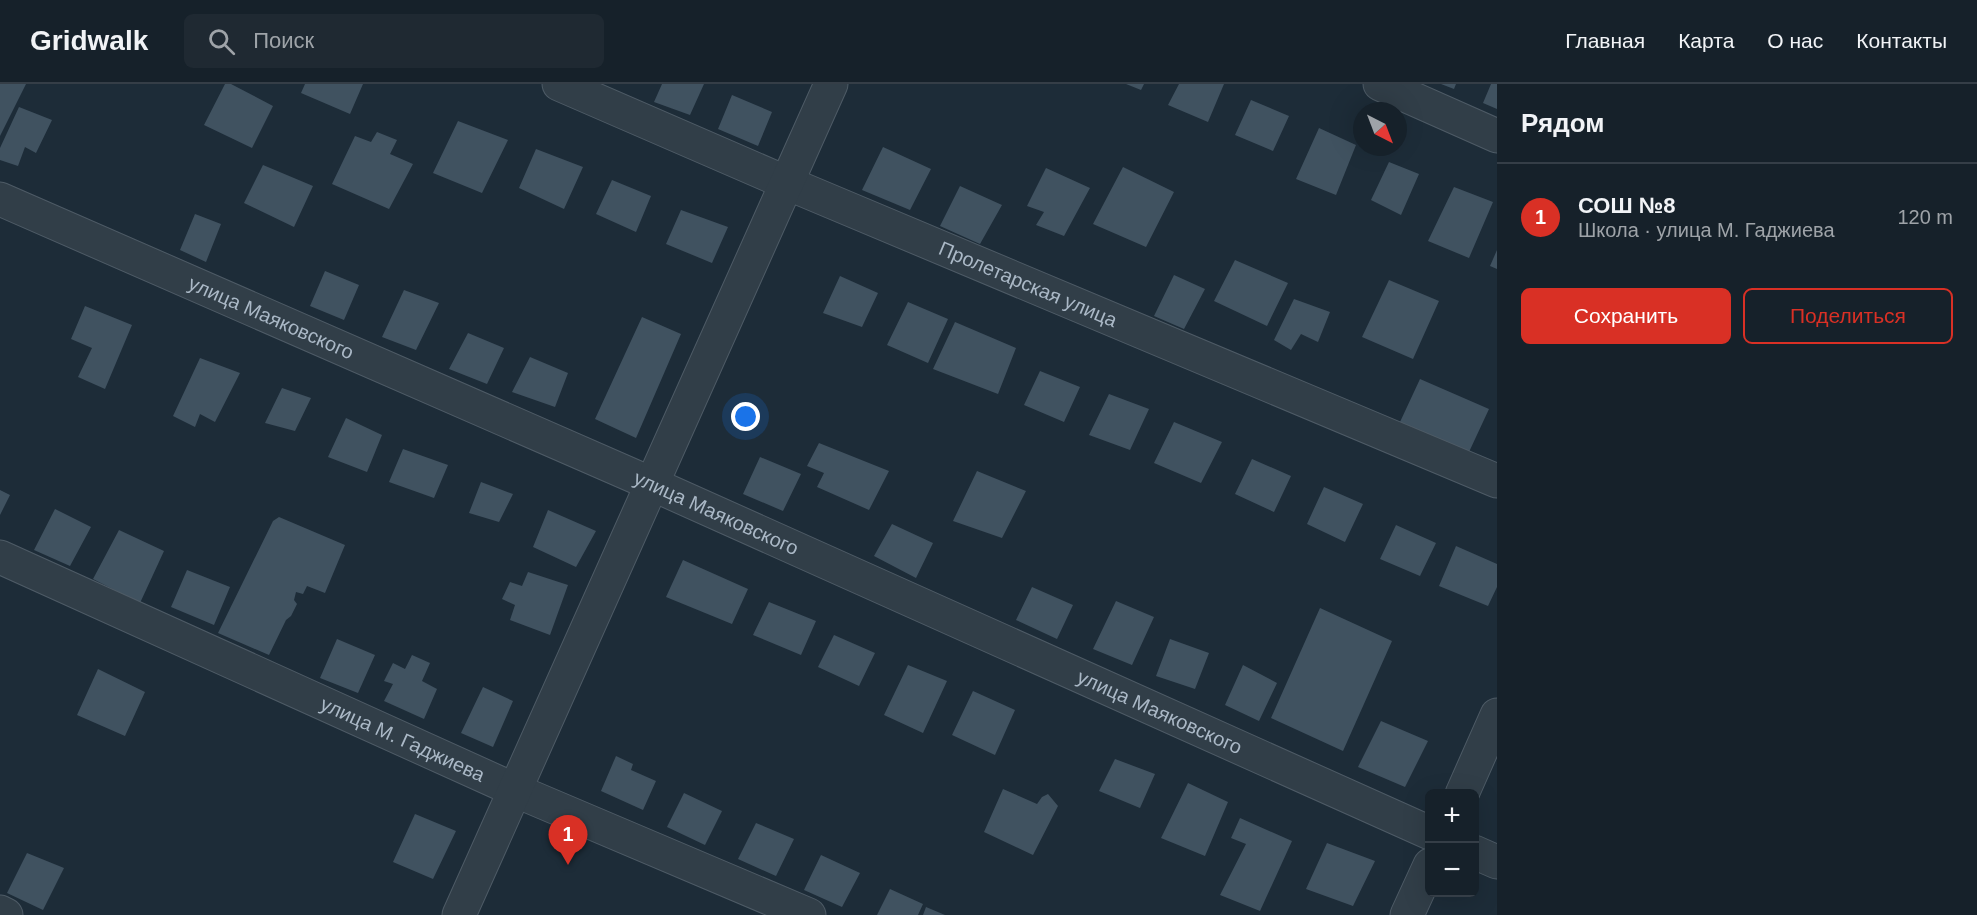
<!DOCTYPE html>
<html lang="ru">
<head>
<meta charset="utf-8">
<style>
	:root { --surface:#16212a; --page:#1f2932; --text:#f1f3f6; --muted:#9ea3a8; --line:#353e47; --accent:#d93025 }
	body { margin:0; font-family:Helvetica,sans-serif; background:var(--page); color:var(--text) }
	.controls { position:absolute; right:18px; bottom:18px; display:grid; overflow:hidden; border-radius:9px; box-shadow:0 6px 24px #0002 }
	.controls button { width:54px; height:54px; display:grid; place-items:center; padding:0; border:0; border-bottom:2px solid var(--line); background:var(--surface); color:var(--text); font:30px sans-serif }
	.compass { position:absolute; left:1353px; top:18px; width:54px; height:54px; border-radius:50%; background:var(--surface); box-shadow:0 6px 24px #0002; rotate:138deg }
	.you { position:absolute; left:746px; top:333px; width:21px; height:21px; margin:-15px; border:4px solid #fff; border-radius:50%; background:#1a73e8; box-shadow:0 0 0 9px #1a73e833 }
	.badge { display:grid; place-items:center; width:39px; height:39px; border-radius:50%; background:var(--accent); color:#fff; font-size:20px; font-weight:700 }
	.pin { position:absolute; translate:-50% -50px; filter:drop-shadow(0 2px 3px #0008) }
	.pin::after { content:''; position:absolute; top:32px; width:21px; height:18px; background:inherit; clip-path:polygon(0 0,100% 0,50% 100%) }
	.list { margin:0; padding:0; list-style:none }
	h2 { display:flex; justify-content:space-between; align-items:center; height:78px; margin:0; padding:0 24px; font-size:26px }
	h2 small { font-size:20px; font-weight:400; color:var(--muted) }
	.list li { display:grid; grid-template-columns:39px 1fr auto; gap:18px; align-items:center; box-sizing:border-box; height:108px; padding:0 24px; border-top:2px solid var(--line) }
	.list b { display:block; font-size:22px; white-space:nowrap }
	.list p { margin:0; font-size:20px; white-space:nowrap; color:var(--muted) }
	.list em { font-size:20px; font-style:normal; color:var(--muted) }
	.actions { display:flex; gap:12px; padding:18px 24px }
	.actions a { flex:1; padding:14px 0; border:2px solid var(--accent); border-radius:9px; text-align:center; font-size:21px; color:var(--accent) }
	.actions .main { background:var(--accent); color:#fff }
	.icon { flex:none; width:33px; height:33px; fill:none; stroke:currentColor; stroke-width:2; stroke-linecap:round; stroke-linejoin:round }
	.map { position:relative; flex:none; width:1497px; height:831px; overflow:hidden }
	header { display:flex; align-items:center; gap:36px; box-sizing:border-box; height:84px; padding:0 30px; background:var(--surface); border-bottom:2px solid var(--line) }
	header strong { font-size:28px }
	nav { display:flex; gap:33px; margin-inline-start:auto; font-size:21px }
	.search { width:420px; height:54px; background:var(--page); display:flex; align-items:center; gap:15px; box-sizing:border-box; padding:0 21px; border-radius:9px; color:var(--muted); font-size:22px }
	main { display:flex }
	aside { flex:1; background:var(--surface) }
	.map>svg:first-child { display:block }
	.building { fill:#405260 }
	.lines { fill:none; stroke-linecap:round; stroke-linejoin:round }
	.minor-casing { stroke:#4e5b66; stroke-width:35 }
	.minor { stroke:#313e48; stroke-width:33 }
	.labels { text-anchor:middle; stroke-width:5; stroke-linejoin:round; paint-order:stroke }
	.street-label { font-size:20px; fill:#aab8c6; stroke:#17222c }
</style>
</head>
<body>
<header>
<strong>Gridwalk</strong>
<div class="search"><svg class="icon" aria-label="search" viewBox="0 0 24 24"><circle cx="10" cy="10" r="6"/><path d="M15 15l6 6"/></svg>Поиск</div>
<nav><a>Главная</a><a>Карта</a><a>О нас</a><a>Контакты</a></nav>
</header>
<main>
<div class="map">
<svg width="1497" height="831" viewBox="0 0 1497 831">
	<rect width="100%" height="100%" fill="#1d2c38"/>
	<path class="building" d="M 0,0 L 26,0 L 0,52 Z
		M 225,0 L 231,0 L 273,22 L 252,64 L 204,41 Z
		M 305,0 L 363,0 L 350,30 L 301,9 Z
		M 662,0 L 704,0 L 690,31 L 654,18 Z
		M 1126,0 L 1144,0 L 1141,6 Z
		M 1179,0 L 1224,0 L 1208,38 L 1168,21 Z
		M 1441,0 L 1456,0 L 1454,5 Z
		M 1491,0 L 1497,0 L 1497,25 L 1483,19 Z
		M 732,11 L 772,28 L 758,62 L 718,45 Z
		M 1251,16 L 1289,32 L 1273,67 L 1235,51 Z
		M 19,23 L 52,36 L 36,69 L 25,63 L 18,82 L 0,76 L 0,64 Z
		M 458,37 L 508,56 L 482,109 L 433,89 Z
		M 1319,44 L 1356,61 L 1336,111 L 1296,95 Z
		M 377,48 L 397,56 L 390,70 L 413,80 L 389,125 L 332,100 L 355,52 L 371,58 Z
		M 883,63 L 931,85 L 910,126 L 862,106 Z
		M 536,65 L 583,83 L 564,125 L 519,104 Z
		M 1389,78 L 1419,90 L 1401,131 L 1371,116 Z
		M 263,81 L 313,102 L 294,143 L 244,119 Z
		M 1123,83 L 1174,108 L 1146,163 L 1093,140 Z
		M 1046,84 L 1090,104 L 1064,152 L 1036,141 L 1044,128 L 1027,122 Z
		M 612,96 L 651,112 L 636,148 L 596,130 Z
		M 960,102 L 1002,121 L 980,160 L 940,142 Z
		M 1454,103 L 1493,118 L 1469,174 L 1428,157 Z
		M 681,126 L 728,143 L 712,179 L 666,160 Z
		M 195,130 L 221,140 L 206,178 L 180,166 Z
		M 1497,166 L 1497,185 L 1490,182 Z
		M 1235,176 L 1288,199 L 1267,242 L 1214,217 Z
		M 325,187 L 359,201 L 344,236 L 310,222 Z
		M 1174,191 L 1205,205 L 1184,245 L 1154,232 Z
		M 840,192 L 878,209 L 862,243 L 823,229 Z
		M 1389,196 L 1439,217 L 1413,275 L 1362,253 Z
		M 404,206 L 439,219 L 416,266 L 382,253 Z
		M 1294,215 L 1330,228 L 1318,258 L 1301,250 L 1291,266 L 1274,256 Z
		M 908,218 L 948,235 L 928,279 L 887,261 Z
		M 85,222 L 132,241 L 105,305 L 78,293 L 92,264 L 71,255 Z
		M 642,233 L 681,250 L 636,354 L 595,335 Z
		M 955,238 L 1016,264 L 998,310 L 933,285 Z
		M 468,249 L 504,264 L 487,300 L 449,285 Z
		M 530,273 L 568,289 L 555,323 L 512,308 Z
		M 200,274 L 240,289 L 215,338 L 200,330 L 195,343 L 173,332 Z
		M 1040,287 L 1080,303 L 1064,338 L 1024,321 Z
		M 1420,295 L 1489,325 L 1469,368 L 1400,338 Z
		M 282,304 L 311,314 L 295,347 L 265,339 Z
		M 1109,310 L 1149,325 L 1130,366 L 1089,351 Z
		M 346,334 L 382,351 L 367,388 L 328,373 Z
		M 1174,338 L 1222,358 L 1201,399 L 1154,379 Z
		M 819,359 L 889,387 L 869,426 L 817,403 L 824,389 L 807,382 Z
		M 403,365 L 448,381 L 434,414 L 389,398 Z
		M 760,373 L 801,390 L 783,427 L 743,410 Z
		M 1252,375 L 1291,392 L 1274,428 L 1235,410 Z
		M 977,387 L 1026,407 L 1002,454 L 953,437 Z
		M 481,398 L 513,410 L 499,438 L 469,429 Z
		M 1324,403 L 1363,420 L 1345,458 L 1307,440 Z
		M 0,406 L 10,411 L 0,431 Z
		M 55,425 L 91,443 L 70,482 L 34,466 Z
		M 548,426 L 596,447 L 576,483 L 533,463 Z
		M 279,433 L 345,461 L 325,509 L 307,502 L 303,510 L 296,508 L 294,516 L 297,520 L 291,532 L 286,536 L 269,571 L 218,549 L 273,437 Z
		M 892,440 L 933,459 L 916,494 L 874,472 Z
		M 1396,441 L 1436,459 L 1420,492 L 1380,475 Z
		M 119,446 L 164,467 L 140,519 L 93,495 Z
		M 1456,462 L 1497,480 L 1497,503 L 1488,522 L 1439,502 Z
		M 683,476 L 748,505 L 732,540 L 666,513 Z
		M 187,486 L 230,503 L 214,541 L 171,523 Z
		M 528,488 L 568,501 L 550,551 L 510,536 L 515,521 L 502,515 L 510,498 L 522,502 Z
		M 1032,503 L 1073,521 L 1057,555 L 1016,536 Z
		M 1116,517 L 1154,533 L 1132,581 L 1093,565 Z
		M 769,518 L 816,537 L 801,571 L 753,551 Z
		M 1320,524 L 1392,557 L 1343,667 L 1271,634 Z
		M 834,551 L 875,569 L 859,602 L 818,583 Z
		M 337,555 L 375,571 L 358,609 L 320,594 Z
		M 1170,555 L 1209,569 L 1195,605 L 1156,592 Z
		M 412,571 L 430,579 L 422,597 L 437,605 L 424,635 L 384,617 L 393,600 L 384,597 L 393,579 L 405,585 Z
		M 908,581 L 947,597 L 923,649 L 884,631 Z
		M 1243,581 L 1277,599 L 1259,637 L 1225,621 Z
		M 98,585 L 145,608 L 125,652 L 77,631 Z
		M 483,603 L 513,617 L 493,663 L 461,649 Z
		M 973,607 L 1015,626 L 995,671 L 952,651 Z
		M 1381,637 L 1428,657 L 1405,703 L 1358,683 Z
		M 616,672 L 633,680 L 631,686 L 656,697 L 643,726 L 601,707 Z
		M 1115,675 L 1155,690 L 1140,724 L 1099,707 Z
		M 1188,699 L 1228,718 L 1205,772 L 1161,754 Z
		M 1003,705 L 1037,720 L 1042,713 L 1048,710 L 1058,722 L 1033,771 L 984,748 Z
		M 684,709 L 722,727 L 705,761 L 667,743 Z
		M 415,730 L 456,747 L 433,795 L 393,778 Z
		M 1240,734 L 1292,757 L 1260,827 L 1220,811 L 1246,760 L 1231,754 Z
		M 756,739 L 794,755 L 776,792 L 738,775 Z
		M 1327,759 L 1375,777 L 1353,822 L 1306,805 Z
		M 27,769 L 64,784 L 43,826 L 7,809 Z
		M 821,771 L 860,789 L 842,823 L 804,806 Z
		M 890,805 L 923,820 L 918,831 L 877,831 Z
		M 926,823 L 945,831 L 923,831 Z"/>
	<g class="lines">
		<defs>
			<g id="minor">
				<path id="s1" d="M 559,0 L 787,99 L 1497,397"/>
				<path d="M 1380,0 L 1497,52"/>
				<path id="s2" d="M 0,115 L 652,400 L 1430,749"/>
				<path id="s3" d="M 0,473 L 526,711 L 809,831"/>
				<path d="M 1462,710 L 1497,631"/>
				<path d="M 1474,768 L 1497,778"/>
				<path d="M 0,828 L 6,831"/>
				<path d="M 459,831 L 831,0"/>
				<path d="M 1407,831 L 1430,781"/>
			</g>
		</defs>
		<use href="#minor" class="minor-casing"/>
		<use href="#minor" class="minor"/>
	</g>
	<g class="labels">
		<g class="street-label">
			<text dy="7" stroke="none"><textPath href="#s1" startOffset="510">Пролетарская улица</textPath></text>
			<text dy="7" stroke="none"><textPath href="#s2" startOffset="296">улица Маяковского</textPath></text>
			<text dy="7" stroke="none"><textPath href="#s2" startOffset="782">улица Маяковского</textPath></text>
			<text dy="7" stroke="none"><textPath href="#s2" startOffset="1268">улица Маяковского</textPath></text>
			<text dy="7" stroke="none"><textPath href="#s3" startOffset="442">улица М. Гаджиева</textPath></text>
		</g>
	</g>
</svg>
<div class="controls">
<button>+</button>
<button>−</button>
</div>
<svg class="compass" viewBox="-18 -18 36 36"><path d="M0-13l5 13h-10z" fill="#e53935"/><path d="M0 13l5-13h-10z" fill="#9ea3a8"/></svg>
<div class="you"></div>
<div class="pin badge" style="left:568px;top:781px">1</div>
</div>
<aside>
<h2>Рядом<small></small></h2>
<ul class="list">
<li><span class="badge">1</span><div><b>СОШ №8</b><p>Школа · улица М. Гаджиева</p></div><em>120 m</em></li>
</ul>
<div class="actions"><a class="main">Сохранить</a><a>Поделиться</a></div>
</aside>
</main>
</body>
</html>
